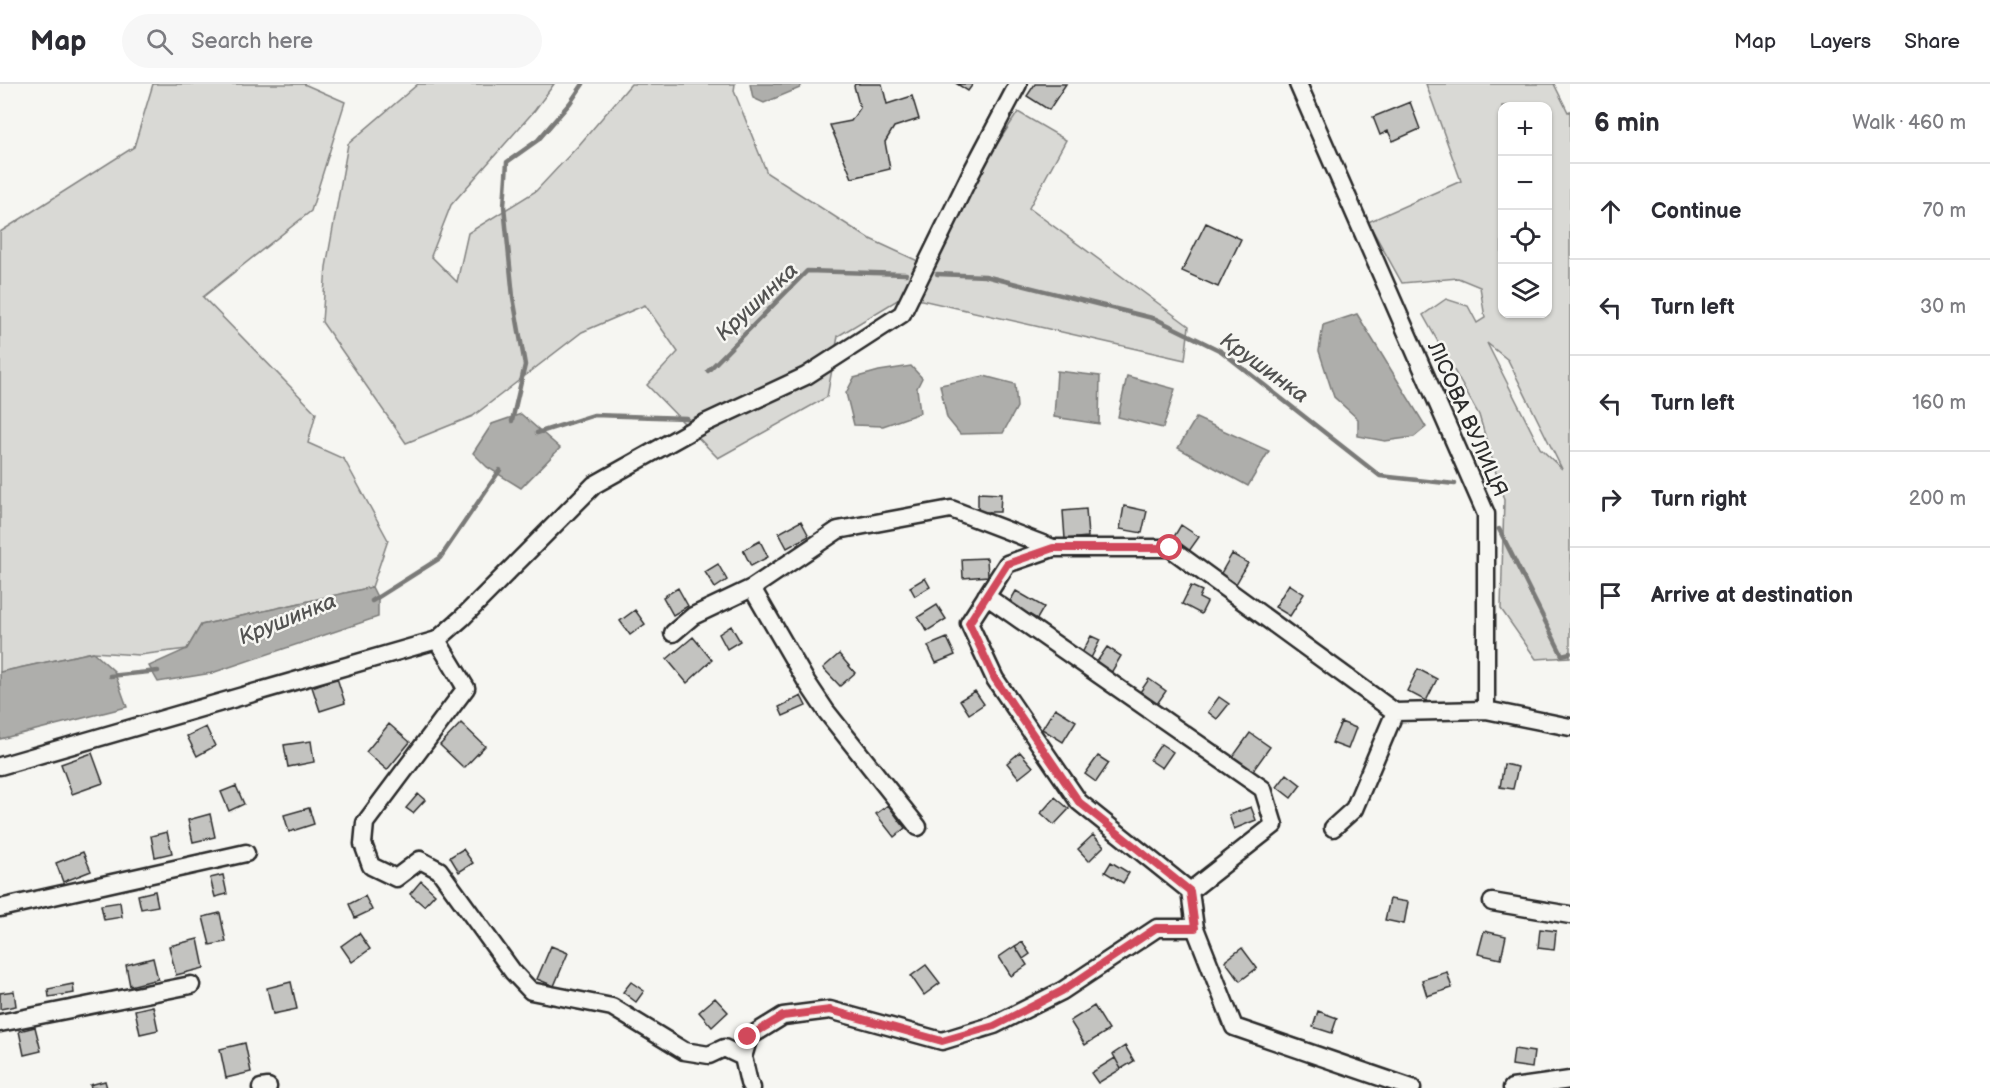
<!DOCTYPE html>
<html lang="en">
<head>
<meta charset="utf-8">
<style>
	:root { --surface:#fff; --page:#f7f7f7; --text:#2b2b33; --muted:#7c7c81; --line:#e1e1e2 }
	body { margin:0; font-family:"Balsamiq Sans",sans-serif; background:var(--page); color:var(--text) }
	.controls { position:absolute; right:18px; top:18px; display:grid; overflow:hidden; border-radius:12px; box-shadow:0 2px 4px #0004 }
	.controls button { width:54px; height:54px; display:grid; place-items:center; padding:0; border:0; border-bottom:2px solid var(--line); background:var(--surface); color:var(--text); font:30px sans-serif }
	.stop { position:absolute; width:18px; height:18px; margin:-14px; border:4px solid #d1495b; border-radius:50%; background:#fff }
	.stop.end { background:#d1495b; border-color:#fff; box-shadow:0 2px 6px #0008 }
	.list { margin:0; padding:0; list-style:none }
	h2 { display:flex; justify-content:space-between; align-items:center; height:78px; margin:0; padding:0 24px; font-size:26px }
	h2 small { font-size:20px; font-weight:400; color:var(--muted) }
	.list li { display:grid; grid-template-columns:39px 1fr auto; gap:18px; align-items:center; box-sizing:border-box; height:96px; padding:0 24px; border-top:2px solid var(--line) }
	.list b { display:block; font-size:22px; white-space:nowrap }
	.list em { font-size:20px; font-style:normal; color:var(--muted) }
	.icon { flex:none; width:33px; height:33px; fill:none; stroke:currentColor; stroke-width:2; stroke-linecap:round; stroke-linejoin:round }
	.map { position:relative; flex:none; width:1570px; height:1004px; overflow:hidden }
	header { display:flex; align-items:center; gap:36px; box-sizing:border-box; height:84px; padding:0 30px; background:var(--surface); border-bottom:2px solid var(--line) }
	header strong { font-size:28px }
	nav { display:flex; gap:33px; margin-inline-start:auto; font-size:21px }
	.search { width:420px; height:54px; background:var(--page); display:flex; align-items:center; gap:15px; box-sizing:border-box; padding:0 21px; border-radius:33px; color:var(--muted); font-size:22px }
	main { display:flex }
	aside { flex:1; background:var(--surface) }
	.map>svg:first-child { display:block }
	.green { fill:#d9d9d5; stroke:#828280; stroke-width:1.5; fill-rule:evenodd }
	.water { fill:#aeaeab; stroke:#7a7a78; stroke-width:1.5 }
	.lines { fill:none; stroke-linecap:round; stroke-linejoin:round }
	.stream { stroke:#7a7a78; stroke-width:4.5 }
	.building { fill:#c3c3c0; stroke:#2b2b2b; stroke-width:1.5 }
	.minor-casing { stroke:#2b2b2b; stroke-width:21 }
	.minor { stroke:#f6f6f2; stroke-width:16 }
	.route { stroke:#d1495b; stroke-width:8 }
	.labels { text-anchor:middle; stroke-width:5; stroke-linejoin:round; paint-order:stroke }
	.street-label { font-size:21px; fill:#2b2b2b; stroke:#f6f6f2 }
	.water-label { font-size:22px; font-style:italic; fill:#525251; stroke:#f6f6f2 }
</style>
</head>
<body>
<header>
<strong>Map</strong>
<div class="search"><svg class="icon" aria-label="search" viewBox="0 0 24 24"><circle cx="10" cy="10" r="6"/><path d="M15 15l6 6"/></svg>Search here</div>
<nav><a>Map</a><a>Layers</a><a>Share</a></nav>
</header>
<main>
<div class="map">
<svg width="1570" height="1004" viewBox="0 0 1570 1004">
	<rect width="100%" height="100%" fill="#f6f6f2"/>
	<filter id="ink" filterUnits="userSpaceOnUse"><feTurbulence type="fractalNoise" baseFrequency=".0167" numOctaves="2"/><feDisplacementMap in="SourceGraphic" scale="12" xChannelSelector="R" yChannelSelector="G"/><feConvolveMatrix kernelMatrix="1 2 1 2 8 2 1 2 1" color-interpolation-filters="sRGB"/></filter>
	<g filter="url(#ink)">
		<path class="green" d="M 153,0 L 304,0 L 345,18 L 311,127 L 203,213 L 316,329 L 308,359 L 344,375 L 388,456 L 372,503 L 201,541 L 187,565 L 139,571 L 93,568 L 0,588 L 0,148 L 134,63 Z
			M 418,0 L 554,0 L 535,26 L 451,121 L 431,172 L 457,198 L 468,149 L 536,107 L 579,61 L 631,0 L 735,0 L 734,7 L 767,89 L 868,154 L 920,178 L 1018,28 L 1066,56 L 1029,124 L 1189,242 L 1185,276 L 904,212 L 838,252 L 827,313 L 718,374 L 647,301 L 678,268 L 645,221 L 582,248 L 473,332 L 406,359 L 322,238 L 326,183 L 348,60 Z
			M 1426,0 L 1554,0 L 1568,28 L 1570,27 L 1570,573 L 1536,575 L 1501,525 L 1504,416 L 1479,331 L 1423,231 L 1446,215 L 1468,222 L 1477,239 L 1485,234 L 1480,203 L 1458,194 L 1402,199 L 1368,138 L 1461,97 ZM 1502,22 L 1548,22 L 1548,230 L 1502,230 ZM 1487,259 L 1508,276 L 1562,385 L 1540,364 Z"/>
		<path class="water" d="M 750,0 L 802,0 L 800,4 L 764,19 L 753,14 Z
			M 1357,230 L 1426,343 L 1414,353 L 1385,357 L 1358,352 L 1358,335 L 1334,313 L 1319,267 L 1323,241 Z
			M 911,282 L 922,294 L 917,304 L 920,329 L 883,342 L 854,341 L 846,309 L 854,294 L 879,287 Z
			M 1057,287 L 1100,292 L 1099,340 L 1054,333 Z
			M 984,292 L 1015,300 L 1017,323 L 1003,349 L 960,350 L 947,334 L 940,301 Z
			M 1127,292 L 1175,305 L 1163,344 L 1118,333 Z
			M 521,330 L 560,364 L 521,404 L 487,383 L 473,369 L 492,340 Z
			M 1196,334 L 1269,367 L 1248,402 L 1178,364 Z
			M 372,503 L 378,515 L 378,533 L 212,589 L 158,598 L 149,582 L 187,565 L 201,541 Z
			M 93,568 L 114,587 L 127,623 L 0,655 L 0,588 Z"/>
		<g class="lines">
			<path class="stream" d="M 937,190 L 985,192 L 1156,235 L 1221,267 L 1380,392 L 1455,400
				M 708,287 L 807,187 L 906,190
				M 512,337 L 525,281 L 513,213 L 504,122 L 507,78 L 538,56 L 570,19 L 583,0
				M 537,349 L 594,331 L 687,334
				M 1499,445 L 1562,571 L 1570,569
				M 372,517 L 440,474 L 500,386
				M 110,592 L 158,587"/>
		</g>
		<path class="building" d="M 855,0 L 882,0 L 887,20 L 912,12 L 919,35 L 894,43 L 885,58 L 890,85 L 852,94 L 830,41 L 851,37 L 860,24 L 854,2 Z
			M 957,0 L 973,0 L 968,7 Z
			M 1035,0 L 1066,0 L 1049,26 L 1027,12 Z
			M 1410,18 L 1420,45 L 1393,57 L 1388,47 L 1380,51 L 1373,33 Z
			M 1206,139 L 1241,155 L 1218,203 L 1182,187 Z
			M 978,409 L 1001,410 L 1000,428 L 978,428 Z
			M 1124,422 L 1147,427 L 1142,449 L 1120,445 Z
			M 1086,425 L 1088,453 L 1065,455 L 1063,427 Z
			M 801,437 L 809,452 L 787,464 L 779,449 Z
			M 1181,441 L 1199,453 L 1189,467 L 1172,456 Z
			M 760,457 L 768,473 L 751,482 L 743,466 Z
			M 1232,470 L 1248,479 L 1236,500 L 1220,491 Z
			M 987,474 L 988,492 L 963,494 L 962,475 Z
			M 718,480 L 727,496 L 715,504 L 705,488 Z
			M 925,494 L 930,503 L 915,512 L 910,503 Z
			M 1289,500 L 1304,510 L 1290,532 L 1275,523 Z
			M 1191,502 L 1202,507 L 1199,514 L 1207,518 L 1201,530 L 1182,520 Z
			M 678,504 L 688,522 L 673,531 L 663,513 Z
			M 1016,507 L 1044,523 L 1037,535 L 1009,519 Z
			M 937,521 L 946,535 L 927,547 L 918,533 Z
			M 635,526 L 645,540 L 630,551 L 620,537 Z
			M 731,542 L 740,557 L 727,565 L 719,550 Z
			M 1091,552 L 1100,556 L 1090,576 L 1081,571 Z
			M 693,553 L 712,576 L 687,599 L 667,575 Z
			M 947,554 L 955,571 L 936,579 L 928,562 Z
			M 1107,563 L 1121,572 L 1111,589 L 1096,579 Z
			M 839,570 L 855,589 L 840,602 L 823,584 Z
			M 1418,585 L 1437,595 L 1426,617 L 1407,607 Z
			M 337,594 L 345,619 L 320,627 L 312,603 Z
			M 1149,595 L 1166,607 L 1157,620 L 1140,608 Z
			M 975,607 L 984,620 L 969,630 L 960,616 Z
			M 801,612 L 806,622 L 783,632 L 779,623 Z
			M 1219,613 L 1229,620 L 1217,635 L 1208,628 Z
			M 1055,624 L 1076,637 L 1063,658 L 1042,645 Z
			M 1341,638 L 1356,644 L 1348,665 L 1332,659 Z
			M 461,639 L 485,662 L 464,684 L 440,661 Z
			M 389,640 L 410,658 L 387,686 L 366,668 Z
			M 206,643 L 215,662 L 197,672 L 187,652 Z
			M 1250,649 L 1270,663 L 1252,688 L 1232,674 Z
			M 311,657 L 314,678 L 288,683 L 284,661 Z
			M 1161,660 L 1173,668 L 1162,684 L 1150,676 Z
			M 1020,668 L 1033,683 L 1019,694 L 1007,679 Z
			M 92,669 L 103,699 L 72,710 L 61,680 Z
			M 1098,672 L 1109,679 L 1096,698 L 1085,690 Z
			M 1504,680 L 1518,683 L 1513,705 L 1500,703 Z
			M 1287,690 L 1301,701 L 1291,714 L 1277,703 Z
			M 236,702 L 244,720 L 229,727 L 221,708 Z
			M 418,710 L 425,716 L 413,729 L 406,724 Z
			M 1055,713 L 1069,725 L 1054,741 L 1041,729 Z
			M 888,721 L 905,744 L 894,753 L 876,730 Z
			M 1251,723 L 1256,736 L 1234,745 L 1229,731 Z
			M 309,724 L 314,740 L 289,748 L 284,731 Z
			M 210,730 L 215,753 L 193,758 L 188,736 Z
			M 167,748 L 172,769 L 155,773 L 151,752 Z
			M 1093,751 L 1104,762 L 1089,777 L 1078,765 Z
			M 463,765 L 473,779 L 459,788 L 450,773 Z
			M 83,768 L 91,787 L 63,798 L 56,779 Z
			M 1111,778 L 1129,789 L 1123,799 L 1105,788 Z
			M 223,791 L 227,810 L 215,813 L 210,794 Z
			M 421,797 L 435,810 L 424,822 L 410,810 Z
			M 155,807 L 158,822 L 141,825 L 138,811 Z
			M 365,812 L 372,826 L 355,834 L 349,820 Z
			M 1390,815 L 1408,818 L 1404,840 L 1385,836 Z
			M 120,818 L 122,833 L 104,836 L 101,821 Z
			M 220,829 L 226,858 L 210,861 L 203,833 Z
			M 1540,845 L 1556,847 L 1554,866 L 1538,864 Z
			M 1484,847 L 1506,852 L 1501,875 L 1478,870 Z
			M 359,849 L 370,865 L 352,878 L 341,862 Z
			M 198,855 L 204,884 L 176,891 L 169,862 Z
			M 1022,858 L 1030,870 L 1023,875 L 1015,862 Z
			M 551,862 L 568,869 L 554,902 L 537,895 Z
			M 1015,862 L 1027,881 L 1011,892 L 999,873 Z
			M 1242,864 L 1257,884 L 1240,897 L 1225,877 Z
			M 153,874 L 158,895 L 130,902 L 126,881 Z
			M 926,881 L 940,899 L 924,911 L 911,892 Z
			M 1447,888 L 1452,904 L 1427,912 L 1422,896 Z
			M 291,898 L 297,925 L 273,930 L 267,904 Z
			M 631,898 L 644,907 L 636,918 L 623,908 Z
			M 73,900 L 74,909 L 49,913 L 48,905 Z
			M 14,907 L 16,922 L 0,925 L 0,909 Z
			M 715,914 L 728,928 L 712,943 L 699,928 Z
			M 153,922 L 158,946 L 140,950 L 135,926 Z
			M 1094,922 L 1109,946 L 1085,961 L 1070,937 Z
			M 1318,927 L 1337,934 L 1332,949 L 1313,943 Z
			M 35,943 L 41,967 L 24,971 L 19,947 Z
			M 245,959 L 251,988 L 226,994 L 220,965 Z
			M 1125,962 L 1134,977 L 1121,985 L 1113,970 Z
			M 1514,965 L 1534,968 L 1532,984 L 1512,981 Z
			M 1115,974 L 1121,985 L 1098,999 L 1091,989 Z
			M 105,997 L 107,1004 L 91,1004 L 90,1001 Z"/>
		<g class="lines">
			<defs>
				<path id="minor" d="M 1298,0 L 1486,430 L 1486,626 L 1570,643
					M 1053,464 L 1007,480 L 969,539 L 995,595 L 1079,718 L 1190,807 L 1195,844 L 1234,943 L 1412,1004
					M 752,504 L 806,597 L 826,627 L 918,743
					M 986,512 L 1263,705 L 1274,741 L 1190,807
					M 673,549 L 693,532 L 752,504 L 838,446 L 951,425 L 1053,464 L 1170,464 L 1395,628 L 1486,626
					M 437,556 L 466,604 L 365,739 L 363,760 L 371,782 L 396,794 L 420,776 L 439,786 L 513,888 L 531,907 L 612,923 L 684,967 L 709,971 L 724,964 L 743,973
					M 0,682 L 437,556 L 462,534 L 594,401 L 703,340 L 806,292 L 902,230 L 969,93 L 1018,0
					M 1333,744 L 1354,725 L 1395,628
					M 1492,818 L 1570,831
					M 0,824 L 246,769
					M 0,939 L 191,901
					M 261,1004 L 268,1003
					M 752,1004 L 749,999 L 743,973 L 749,953 L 783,932 L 830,926 L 942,957 L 994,941 L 1062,907 L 1157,844 L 1195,844
					M 1512,1004 L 1570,996"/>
			</defs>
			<use href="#minor" class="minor-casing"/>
			<use href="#minor" class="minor"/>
		</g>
	</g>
	<g class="lines" filter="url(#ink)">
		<path class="route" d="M 748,953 L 783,932 L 830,926 L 942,957 L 994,942 L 1062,907 L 1156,844 L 1195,844 L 1190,807 L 1079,718 L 995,595 L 969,539 L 1007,480 L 1053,464 L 1170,464"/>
	</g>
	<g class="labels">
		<g class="street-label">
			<text transform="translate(1468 335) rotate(66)" y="7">ЛІСОВА ВУЛИЦЯ</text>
		</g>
		<g class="water-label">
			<text transform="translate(756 217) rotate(-43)" y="8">Крушинка</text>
			<text transform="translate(1265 283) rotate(36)" y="8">Крушинка</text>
			<text transform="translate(287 534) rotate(-22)" y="8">Крушинка</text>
		</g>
	</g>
</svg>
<div class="controls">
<button>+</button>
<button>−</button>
<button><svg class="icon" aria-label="locate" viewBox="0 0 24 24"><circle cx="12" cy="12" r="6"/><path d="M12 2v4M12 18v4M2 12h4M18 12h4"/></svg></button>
<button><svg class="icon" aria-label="layers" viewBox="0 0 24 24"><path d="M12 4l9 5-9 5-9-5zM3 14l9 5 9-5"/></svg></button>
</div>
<div class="stop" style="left:1170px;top:464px"></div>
<div class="stop end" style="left:748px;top:953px"></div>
</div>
<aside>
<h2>6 min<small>Walk · 460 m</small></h2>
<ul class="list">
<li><svg class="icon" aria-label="ahead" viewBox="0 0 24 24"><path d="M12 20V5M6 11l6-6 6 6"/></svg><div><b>Continue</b></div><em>70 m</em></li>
<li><svg class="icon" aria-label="left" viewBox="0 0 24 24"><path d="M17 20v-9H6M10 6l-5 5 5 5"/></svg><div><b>Turn left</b></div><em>30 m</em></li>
<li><svg class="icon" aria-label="left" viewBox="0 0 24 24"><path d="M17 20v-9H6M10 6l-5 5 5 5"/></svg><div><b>Turn left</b></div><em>160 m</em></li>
<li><svg class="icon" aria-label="right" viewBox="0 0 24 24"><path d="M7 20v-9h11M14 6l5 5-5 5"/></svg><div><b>Turn right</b></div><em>200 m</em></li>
<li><svg class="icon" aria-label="arrive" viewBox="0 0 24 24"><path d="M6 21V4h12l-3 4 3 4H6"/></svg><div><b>Arrive at destination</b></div></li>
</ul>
</aside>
</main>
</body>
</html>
